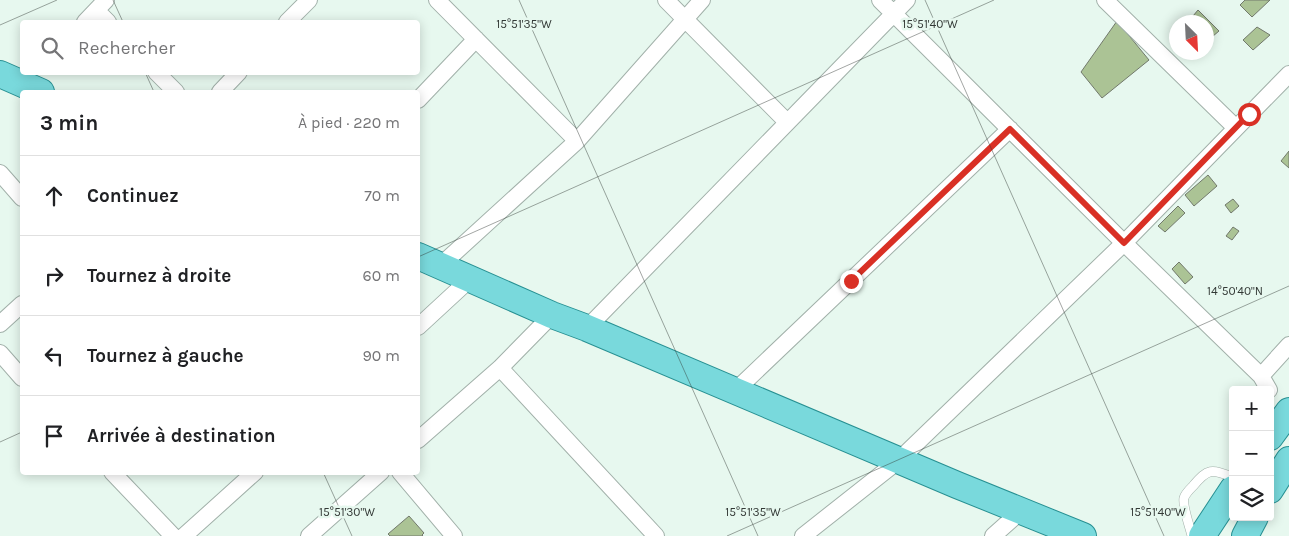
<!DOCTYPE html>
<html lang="fr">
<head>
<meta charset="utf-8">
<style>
	:root { --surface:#fff; --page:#f2f2f2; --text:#202124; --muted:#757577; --line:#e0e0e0 }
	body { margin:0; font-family:Karla,sans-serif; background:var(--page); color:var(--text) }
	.controls { position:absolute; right:15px; bottom:15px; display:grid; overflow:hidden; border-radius:5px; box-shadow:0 2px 12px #0003 }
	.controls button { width:45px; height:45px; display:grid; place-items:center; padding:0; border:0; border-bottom:1px solid var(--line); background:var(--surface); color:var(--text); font:25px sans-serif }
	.compass { position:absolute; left:1169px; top:15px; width:45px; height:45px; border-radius:50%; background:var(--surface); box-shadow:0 2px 12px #0003; rotate:156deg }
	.stop { position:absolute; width:15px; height:15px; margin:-11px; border:4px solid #d93025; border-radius:50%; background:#fff }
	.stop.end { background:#d93025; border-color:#fff; box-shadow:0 1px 5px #0008 }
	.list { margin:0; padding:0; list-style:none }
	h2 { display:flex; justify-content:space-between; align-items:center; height:65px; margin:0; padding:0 20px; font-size:21px }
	h2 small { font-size:16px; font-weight:400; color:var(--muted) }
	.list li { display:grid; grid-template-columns:32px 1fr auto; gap:15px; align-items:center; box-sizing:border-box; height:80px; padding:0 20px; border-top:1px solid var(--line) }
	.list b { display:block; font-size:19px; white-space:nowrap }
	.list em { font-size:16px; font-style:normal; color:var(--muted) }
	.icon { flex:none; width:28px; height:28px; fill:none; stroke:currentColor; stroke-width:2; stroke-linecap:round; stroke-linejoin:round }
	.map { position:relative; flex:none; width:1289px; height:536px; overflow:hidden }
	.search { position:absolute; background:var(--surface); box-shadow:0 2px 12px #0003; left:20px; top:20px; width:400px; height:55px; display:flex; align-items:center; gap:12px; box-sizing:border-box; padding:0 18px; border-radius:5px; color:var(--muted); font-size:19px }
	.panel { position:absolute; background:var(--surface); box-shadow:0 2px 12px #0003; left:20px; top:90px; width:400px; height:385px; border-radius:5px }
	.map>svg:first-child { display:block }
	.building { fill:#abc395; stroke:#72796c }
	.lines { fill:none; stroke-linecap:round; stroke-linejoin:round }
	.service-casing { stroke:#a1b0a9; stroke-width:10 }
	.minor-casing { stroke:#a1b0a9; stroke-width:18 }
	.primary-casing { stroke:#279092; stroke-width:28 }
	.service { stroke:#fff; stroke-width:9 }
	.minor { stroke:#fff; stroke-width:16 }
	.primary { stroke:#79d9dc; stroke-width:26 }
	.route { stroke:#d93025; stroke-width:6 }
	.ticks { fill:none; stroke:#333936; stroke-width:1; stroke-opacity:0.45 }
	.ticks-label { font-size:12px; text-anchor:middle; fill:#333936; stroke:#e7f8ef; stroke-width:5; stroke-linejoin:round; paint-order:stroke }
</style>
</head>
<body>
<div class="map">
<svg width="1289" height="536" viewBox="0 0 1289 536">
	<rect width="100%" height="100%" fill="#e7f8ef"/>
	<path class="building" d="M 1245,0 L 1270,0 L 1252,17 L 1240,5 Z
		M 1198,10 L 1219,31 L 1206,42 L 1206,22 L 1188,22 Z
		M 1117,21 L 1149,60 L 1102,98 L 1081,72 Z
		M 1257,27 L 1270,35 L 1253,50 L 1243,40 Z
		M 1289,151 L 1289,168 L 1281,161 Z
		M 1208,175 L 1217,186 L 1194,206 L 1185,195 Z
		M 1233,199 L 1239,206 L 1231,213 L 1225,205 Z
		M 1178,206 L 1185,213 L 1165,232 L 1158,226 Z
		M 1233,227 L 1239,231 L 1232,240 L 1226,236 Z
		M 1179,262 L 1193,277 L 1185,284 L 1172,269 Z
		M 409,516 L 424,533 L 422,535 L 423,536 L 390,536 L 388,534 Z"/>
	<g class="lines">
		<defs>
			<path id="service" d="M 1192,536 C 1190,527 1182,506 1184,498 C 1185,494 1190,489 1193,486 C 1208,468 1211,469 1233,477"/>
			<path id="minor" d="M 437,0 L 577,141
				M 666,0 L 787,122
				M 880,0 L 1124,243 L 1261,376 L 1269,390
				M 1105,0 L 1236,128
				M 97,11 L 108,22
				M 85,22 L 106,0
				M 287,22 L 309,0
				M 156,72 L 176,92
				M 220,92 L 239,72
				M 418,100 L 476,39
				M 0,173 L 22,198
				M 440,266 L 577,141 L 702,0
				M 0,324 L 22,304
				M 418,327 L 470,279
				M 587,328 L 907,0
				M 0,353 L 22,378
				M 500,368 L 656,536
				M 1261,376 L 1289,345
				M 735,391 L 1010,129
				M 418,440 L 500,368 L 552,315
				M 112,472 L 173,536
				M 400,472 L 454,536
				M 184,536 L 255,472
				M 309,536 L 381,472
				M 803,536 L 898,461 L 1124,243 L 1289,74
				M 993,536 L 1021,511"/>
			<path id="primary" d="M 0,74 L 41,92
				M 418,256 L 552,315 L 587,328 L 957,485 L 1083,536
				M 1270,437 L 1289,411
				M 1270,490 L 1289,460
				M 1202,536 L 1233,489
				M 1245,536 L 1255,517"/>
		</defs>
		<use href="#service" class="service-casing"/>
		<use href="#minor" class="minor-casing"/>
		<use href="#primary" class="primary-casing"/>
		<use href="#service" class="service"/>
		<use href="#minor" class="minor"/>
		<use href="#primary" class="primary"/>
	</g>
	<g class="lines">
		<path class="route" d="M 851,281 L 1010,129 L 1124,243 L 1249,114"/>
	</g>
	<path class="ticks" d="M 113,0 L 123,22M 519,0 L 758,536M 925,0 L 1164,536M 0,25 L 57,0M 145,72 L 154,92M 418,257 L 994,0M 0,442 L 22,432M 323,472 L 352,536M 727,536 L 1289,286"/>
	<g class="ticks-label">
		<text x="524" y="28">15°51'35"W</text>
		<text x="930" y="28">15°51'40"W</text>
		<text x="1235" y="295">14°50'40"N</text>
		<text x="347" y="516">15°51'30"W</text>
		<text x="753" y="516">15°51'35"W</text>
		<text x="1158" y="516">15°51'40"W</text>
	</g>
</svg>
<div class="controls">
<button>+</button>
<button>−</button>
<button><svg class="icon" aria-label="layers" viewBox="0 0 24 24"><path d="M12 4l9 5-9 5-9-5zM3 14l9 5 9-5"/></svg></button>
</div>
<svg class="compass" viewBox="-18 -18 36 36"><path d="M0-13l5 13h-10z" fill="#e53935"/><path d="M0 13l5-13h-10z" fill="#757577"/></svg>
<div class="stop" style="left:1249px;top:114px"></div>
<div class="stop end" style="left:851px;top:281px"></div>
<div class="search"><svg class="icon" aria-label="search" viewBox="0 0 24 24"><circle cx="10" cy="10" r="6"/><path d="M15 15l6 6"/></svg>Rechercher</div>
<section class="panel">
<h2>3 min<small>À pied · 220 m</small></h2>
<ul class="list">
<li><svg class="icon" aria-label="ahead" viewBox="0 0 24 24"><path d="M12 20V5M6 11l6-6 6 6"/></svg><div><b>Continuez</b></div><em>70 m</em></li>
<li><svg class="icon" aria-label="right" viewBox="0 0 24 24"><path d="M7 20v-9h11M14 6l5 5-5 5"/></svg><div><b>Tournez à droite</b></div><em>60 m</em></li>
<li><svg class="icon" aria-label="left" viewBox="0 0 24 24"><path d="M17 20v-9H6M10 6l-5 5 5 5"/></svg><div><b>Tournez à gauche</b></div><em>90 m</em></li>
<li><svg class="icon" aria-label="arrive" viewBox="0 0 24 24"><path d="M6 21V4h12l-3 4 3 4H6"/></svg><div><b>Arrivée à destination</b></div></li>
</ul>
</section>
</div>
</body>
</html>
